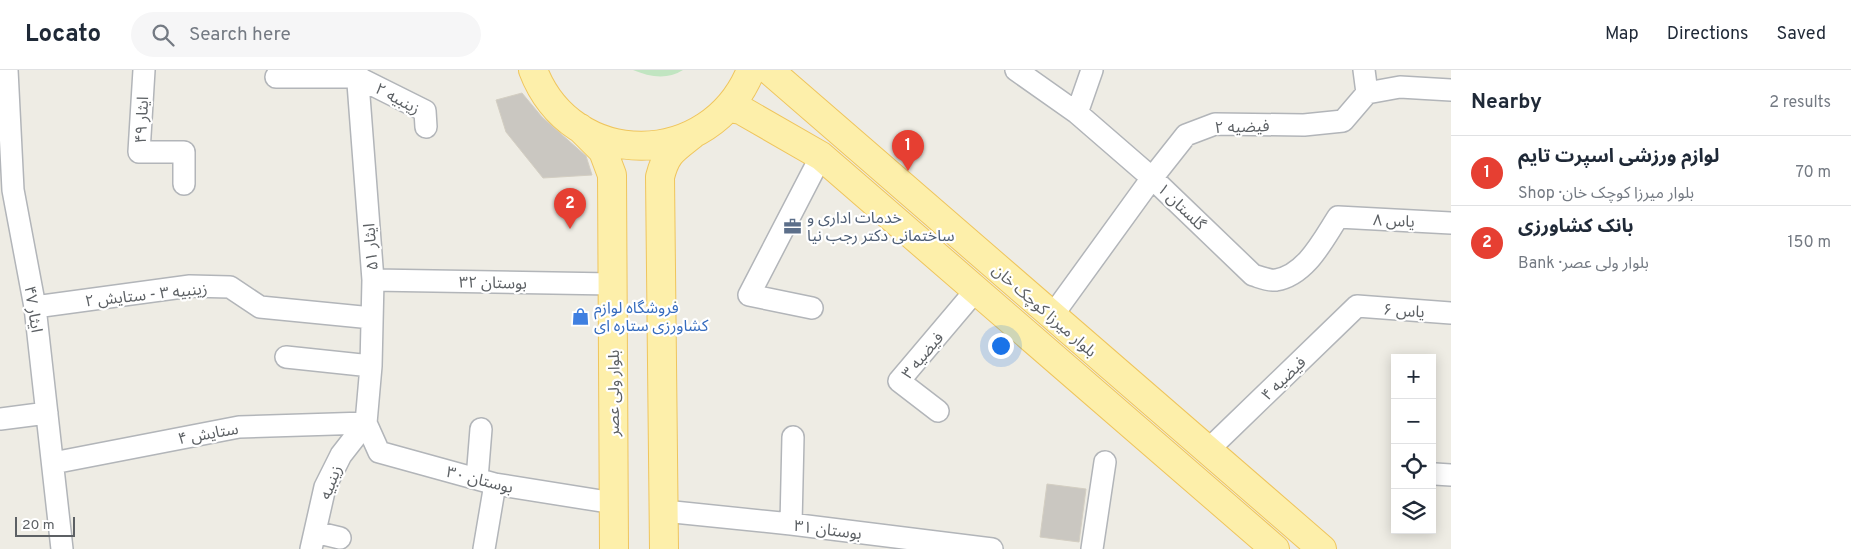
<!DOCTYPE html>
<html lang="en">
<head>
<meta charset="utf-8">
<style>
	:root { --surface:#fff; --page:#f6f6f7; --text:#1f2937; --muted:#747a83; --line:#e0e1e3; --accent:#e63f32 }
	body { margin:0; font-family:Overpass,"Noto Sans Arabic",sans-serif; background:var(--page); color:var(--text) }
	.controls { position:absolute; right:15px; bottom:15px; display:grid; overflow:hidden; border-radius:0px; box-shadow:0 2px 12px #0003 }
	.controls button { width:45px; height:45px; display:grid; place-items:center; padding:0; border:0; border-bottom:1px solid var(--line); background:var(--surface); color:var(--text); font:25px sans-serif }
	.scale { position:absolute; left:15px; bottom:12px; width:60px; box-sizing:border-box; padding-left:5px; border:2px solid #5c6064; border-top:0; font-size:14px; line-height:18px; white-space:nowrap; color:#5c6064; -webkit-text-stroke:4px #fff; paint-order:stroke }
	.you { position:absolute; left:1000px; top:275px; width:18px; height:18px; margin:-12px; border:4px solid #fff; border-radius:50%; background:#1a73e8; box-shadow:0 0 0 8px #1a73e833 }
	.badge { display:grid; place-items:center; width:32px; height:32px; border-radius:50%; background:var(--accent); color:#fff; font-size:16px; font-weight:700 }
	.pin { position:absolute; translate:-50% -41px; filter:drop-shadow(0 1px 2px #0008) }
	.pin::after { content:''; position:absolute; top:26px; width:18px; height:15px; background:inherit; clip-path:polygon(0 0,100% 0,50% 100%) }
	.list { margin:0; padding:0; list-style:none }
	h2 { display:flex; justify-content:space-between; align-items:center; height:65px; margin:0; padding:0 20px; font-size:21px }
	h2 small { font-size:16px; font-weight:400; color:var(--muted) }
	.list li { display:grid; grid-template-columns:32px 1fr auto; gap:15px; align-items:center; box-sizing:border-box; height:70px; padding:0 20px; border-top:1px solid var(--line) }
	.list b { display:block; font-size:19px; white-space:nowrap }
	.list p { margin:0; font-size:16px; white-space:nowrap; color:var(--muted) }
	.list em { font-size:16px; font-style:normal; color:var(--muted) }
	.icon { flex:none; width:28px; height:28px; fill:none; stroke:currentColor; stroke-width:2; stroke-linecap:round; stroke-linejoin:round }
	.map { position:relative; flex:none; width:1451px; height:479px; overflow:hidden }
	header { display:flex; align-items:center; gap:30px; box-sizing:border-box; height:70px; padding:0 25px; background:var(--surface); border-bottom:1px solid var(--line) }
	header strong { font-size:24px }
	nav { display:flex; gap:28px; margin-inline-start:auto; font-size:18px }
	.search { width:350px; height:45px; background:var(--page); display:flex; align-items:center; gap:12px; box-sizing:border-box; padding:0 18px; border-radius:28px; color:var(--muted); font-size:19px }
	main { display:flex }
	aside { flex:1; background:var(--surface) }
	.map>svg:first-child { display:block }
	.green { fill:#c1e5c1 }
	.building { fill:#cac7c1; stroke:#d3cec2 }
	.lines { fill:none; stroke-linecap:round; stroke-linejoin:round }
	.street-casing { stroke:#b2b5b9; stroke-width:24 }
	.primary-casing { stroke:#efc55d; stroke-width:30 }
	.street { stroke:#fff; stroke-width:21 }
	.primary { stroke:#fdefaa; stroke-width:28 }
	.labels { text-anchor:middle; stroke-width:4.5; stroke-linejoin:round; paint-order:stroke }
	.street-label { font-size:16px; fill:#5c6064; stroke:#fff }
	.service-label { font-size:16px; fill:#4e5e75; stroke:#fff; text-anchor:start }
	.shop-label { font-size:16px; fill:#366cbe; stroke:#fff; text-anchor:start }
</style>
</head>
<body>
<header>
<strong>Locato</strong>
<div class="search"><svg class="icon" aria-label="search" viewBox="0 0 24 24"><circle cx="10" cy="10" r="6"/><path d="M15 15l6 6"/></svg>Search here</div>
<nav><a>Map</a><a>Directions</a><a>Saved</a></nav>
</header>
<main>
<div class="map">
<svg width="1451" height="479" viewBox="0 0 1451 479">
	<rect width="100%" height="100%" fill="#eeece4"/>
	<path class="green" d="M 633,0 L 683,0 C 667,10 650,7 633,0 Z"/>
	<path class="building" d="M 522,23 L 542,47 L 586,86 L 592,105 L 543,108 L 506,62 L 496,30 Z
		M 1047,414 L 1086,419 L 1079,472 L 1040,467 Z"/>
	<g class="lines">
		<defs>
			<path id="street" d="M 7,0 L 13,120 L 35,237 L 62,479
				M 144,0 L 139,82 L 184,82 L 184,114
				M 357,0 L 373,210 L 371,296 L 366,353 L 379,382 L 495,414 L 614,433
				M 1016,0 L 1077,43 L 1152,108 L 1253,205 C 1260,207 1269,211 1276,210 C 1306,205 1323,170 1338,147 L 1451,153
				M 1364,0 L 1367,23
				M 276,7 L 357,7 L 425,41 L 426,57
				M 1077,43 L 1092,0
				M 373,210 L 612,214
				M 35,237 L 190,216 L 230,217 L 260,237 L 372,248
				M 812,238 L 749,225 L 821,86
				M 1052,246 L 1152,108 L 1186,65 L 1215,54 L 1304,55 L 1343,51 L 1367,23 L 1400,17 L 1451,20
				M 286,287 L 371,296
				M 938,341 L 899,311 L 976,220
				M 0,349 L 47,343
				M 1208,380 L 1357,236 L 1451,243
				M 53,393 L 239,357 L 366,353
				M 1435,404 L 1451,405
				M 477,409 L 481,359
				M 664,441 L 791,454 L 992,479
				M 791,454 L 793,367
				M 315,462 L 340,468
				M 311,479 L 325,417 L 341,385 L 366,353
				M 484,479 L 495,414
				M 1092,479 L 1105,392"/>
			<path id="primary" d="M 533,0 C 572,102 711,100 751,0
				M 769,0 L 1322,479
				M 729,38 L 741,40 L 821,86 L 1275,479
				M 580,58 L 603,81 L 612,105 L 614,479
				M 664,479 L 660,107 C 666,83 673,80 692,65"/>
		</defs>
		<use href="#street" class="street-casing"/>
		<use href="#primary" class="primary-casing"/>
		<use href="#street" class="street"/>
		<use href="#primary" class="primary"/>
	</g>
	<defs>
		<symbol id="office-bare" viewBox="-9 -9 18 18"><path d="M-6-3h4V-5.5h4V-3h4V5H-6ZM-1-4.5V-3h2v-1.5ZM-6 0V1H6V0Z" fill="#5c6f8a" stroke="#fff" stroke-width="2.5" paint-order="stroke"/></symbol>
		<symbol id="shop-bare" viewBox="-9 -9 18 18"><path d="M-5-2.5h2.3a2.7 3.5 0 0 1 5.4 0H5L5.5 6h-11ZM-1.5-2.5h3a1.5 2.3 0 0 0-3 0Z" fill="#3f7fe0" stroke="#fff" stroke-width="2.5" paint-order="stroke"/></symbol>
	</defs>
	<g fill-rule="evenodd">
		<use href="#office-bare" x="780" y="144" width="25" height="25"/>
		<use href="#shop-bare" x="568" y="234" width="25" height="25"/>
	</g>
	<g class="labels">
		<g class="street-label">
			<text transform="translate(398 28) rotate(28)" y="6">زینبیه ۲</text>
			<text transform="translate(141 50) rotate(-87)" y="6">ایثار ۴۹</text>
			<text transform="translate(1242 56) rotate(-2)" y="6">فیضیه ۲</text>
			<text transform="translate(1182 136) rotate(44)" y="6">گلستان ۱</text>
			<text transform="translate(1394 150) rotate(3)" y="6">یاس ۸</text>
			<text transform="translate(370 177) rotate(-94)" y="6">ایثار ۵۱</text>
			<text transform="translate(493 212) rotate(1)" y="6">بوستان ۳۲</text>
			<text transform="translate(146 224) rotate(-6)" y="6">زینبیه ۳ - ستایش ۲</text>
			<text transform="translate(34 239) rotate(81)" y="6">ایثار ۴۷</text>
			<text transform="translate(1045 240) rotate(41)" y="6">بلوار میرزا کوچک خان</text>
			<text transform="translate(1404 240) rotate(4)" y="6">یاس ۶</text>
			<text transform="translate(922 285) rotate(-50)" y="6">فیضیه ۳</text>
			<text transform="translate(1283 308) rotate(-44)" y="6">فیضیه ۴</text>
			<text transform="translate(613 323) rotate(-90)" y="6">بلوار ولی عصر</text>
			<text transform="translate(208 363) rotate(-10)" y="6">ستایش ۴</text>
			<text transform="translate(480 409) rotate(14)" y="6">بوستان ۳۰</text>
			<text transform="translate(330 412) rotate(-69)" y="6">زینبیه</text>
			<text transform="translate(828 459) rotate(7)" y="6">بوستان ۳۱</text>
		</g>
		<g class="service-label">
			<text x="807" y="153">خدمات اداری و<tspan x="807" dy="18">ساختمانی دکتر رجب نیا</tspan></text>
		</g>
		<g class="shop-label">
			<text x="594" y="243">فروشگاه لوازم<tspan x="594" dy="18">کشاورزی ستاره ای</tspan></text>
		</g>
	</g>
</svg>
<div class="controls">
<button>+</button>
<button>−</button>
<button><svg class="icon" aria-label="locate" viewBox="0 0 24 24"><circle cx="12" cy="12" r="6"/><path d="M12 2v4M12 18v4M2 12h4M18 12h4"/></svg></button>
<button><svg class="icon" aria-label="layers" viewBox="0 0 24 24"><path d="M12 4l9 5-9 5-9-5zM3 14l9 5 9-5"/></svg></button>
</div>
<div class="scale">20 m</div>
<div class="you"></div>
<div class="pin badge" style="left:908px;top:101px">1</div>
<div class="pin badge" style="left:570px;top:159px">2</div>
</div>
<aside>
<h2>Nearby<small>2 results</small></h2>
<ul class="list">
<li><span class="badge">1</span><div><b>لوازم ورزشی اسپرت تایم</b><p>Shop · بلوار میرزا کوچک خان</p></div><em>70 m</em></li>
<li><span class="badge">2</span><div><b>بانک کشاورزی</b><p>Bank · بلوار ولی عصر</p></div><em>150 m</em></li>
</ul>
</aside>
</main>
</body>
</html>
